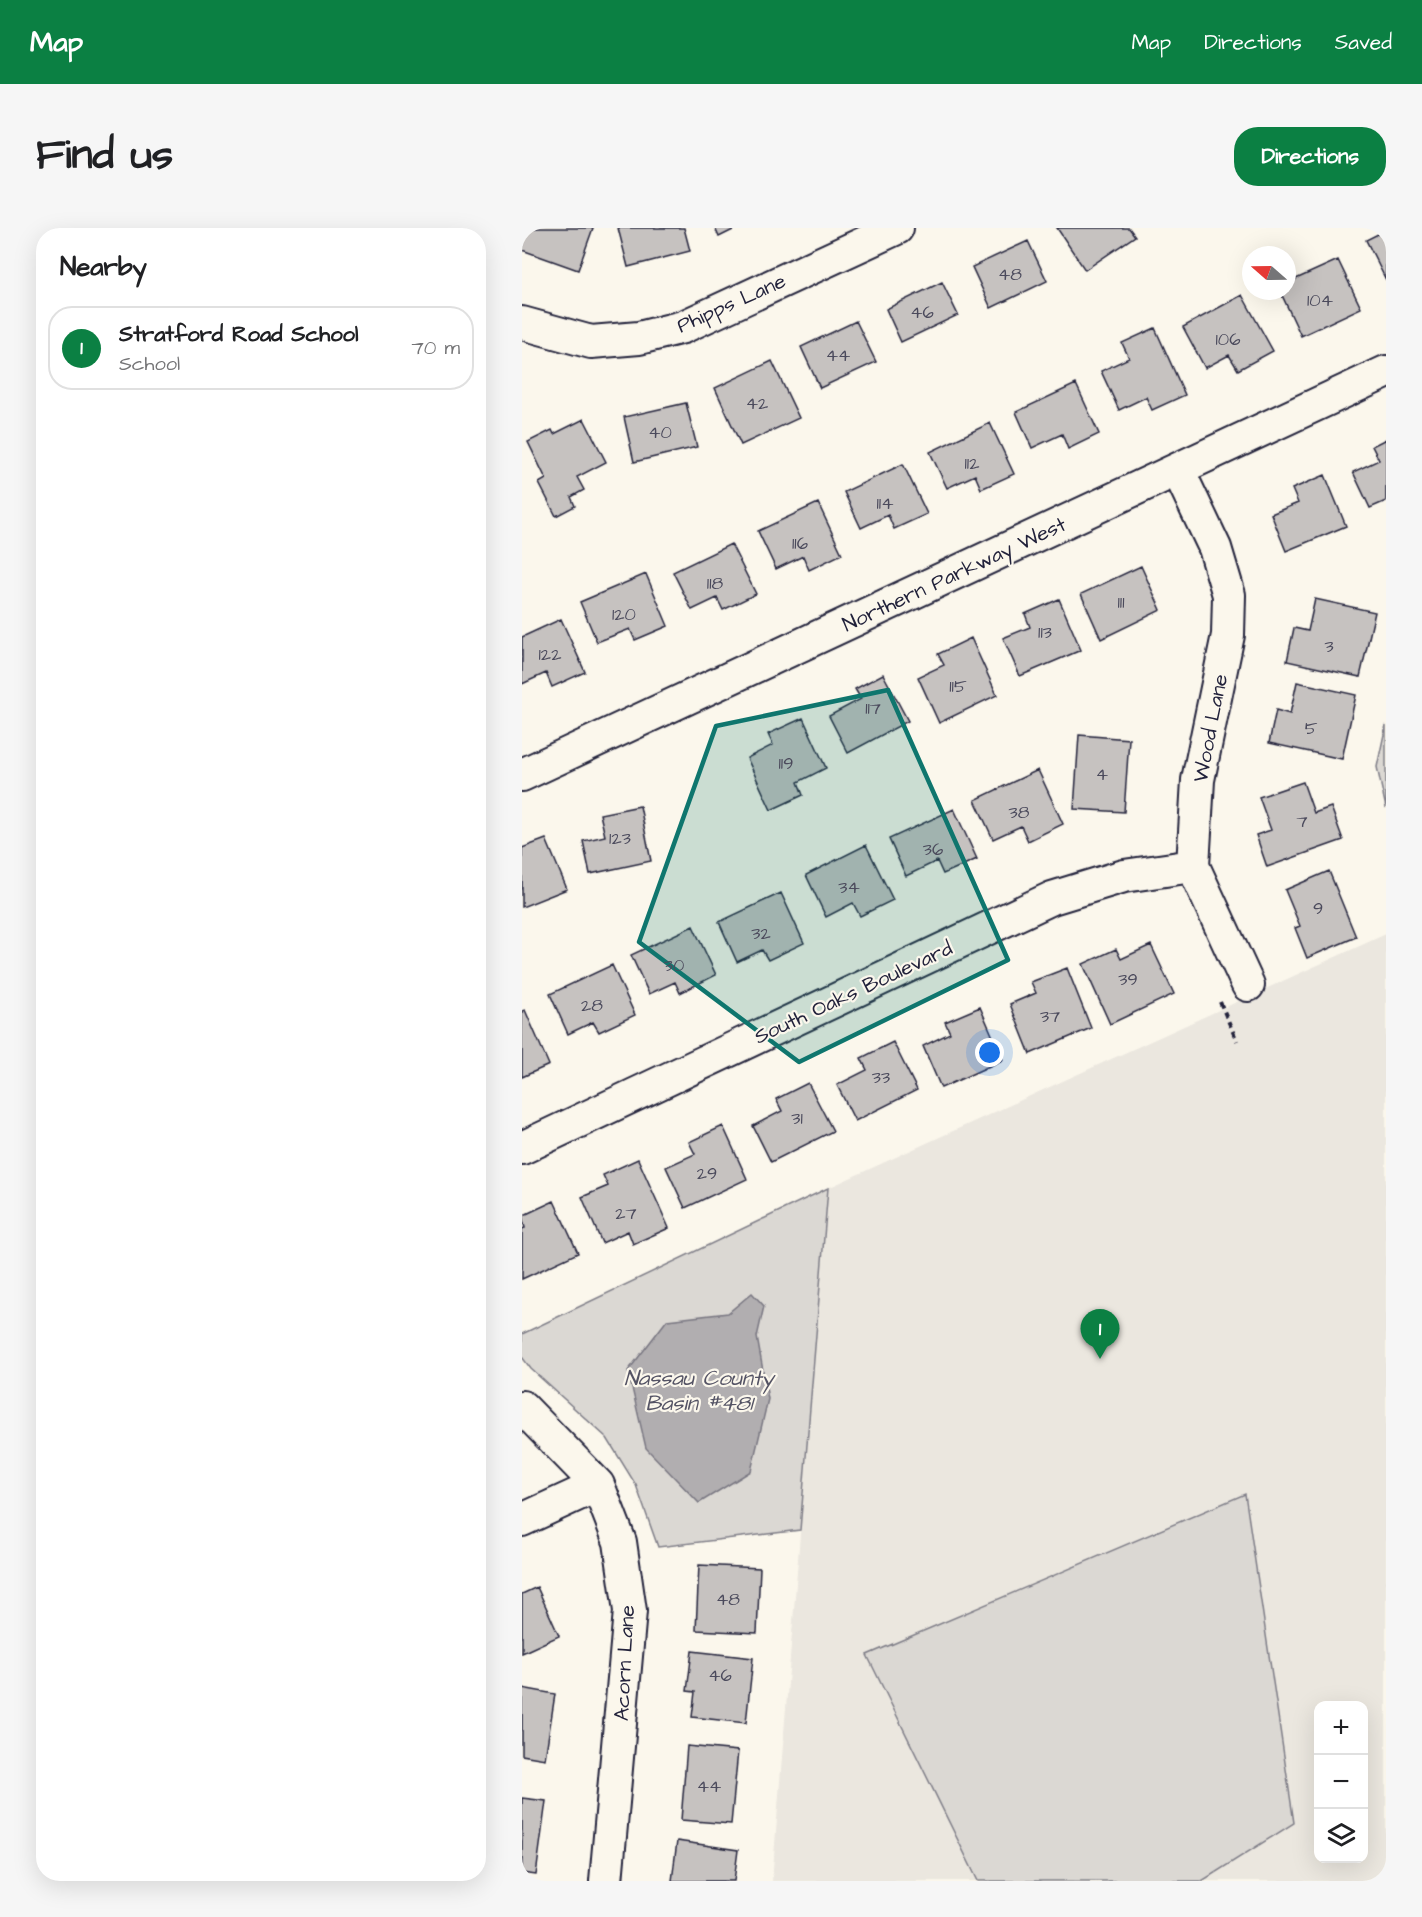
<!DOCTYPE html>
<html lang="en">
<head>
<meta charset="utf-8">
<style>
	:root { --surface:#fff; --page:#f6f6f6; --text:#202124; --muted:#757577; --line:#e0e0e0; --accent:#0b8043 }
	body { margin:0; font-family:"Architects Daughter",sans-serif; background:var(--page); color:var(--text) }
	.controls { position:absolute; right:18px; bottom:18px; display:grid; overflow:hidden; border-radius:12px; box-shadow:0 6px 24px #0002 }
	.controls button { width:54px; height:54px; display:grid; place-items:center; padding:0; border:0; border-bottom:2px solid var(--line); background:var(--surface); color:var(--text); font:30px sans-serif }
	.compass { position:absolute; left:720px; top:18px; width:54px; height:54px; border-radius:50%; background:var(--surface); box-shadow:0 6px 24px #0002; rotate:290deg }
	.you { position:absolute; left:468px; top:825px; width:21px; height:21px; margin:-15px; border:4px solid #fff; border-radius:50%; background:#1a73e8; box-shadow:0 0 0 9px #1a73e833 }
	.badge { display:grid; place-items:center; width:39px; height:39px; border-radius:50%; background:var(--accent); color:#fff; font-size:20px; font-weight:700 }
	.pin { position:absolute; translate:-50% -50px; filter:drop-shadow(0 2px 3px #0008) }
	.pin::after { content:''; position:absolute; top:32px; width:21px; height:18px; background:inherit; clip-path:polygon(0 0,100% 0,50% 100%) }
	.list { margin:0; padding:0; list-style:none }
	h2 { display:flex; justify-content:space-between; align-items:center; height:78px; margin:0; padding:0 24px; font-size:26px }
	h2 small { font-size:20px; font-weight:400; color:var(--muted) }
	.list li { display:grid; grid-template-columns:39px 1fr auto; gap:18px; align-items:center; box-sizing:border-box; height:84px; margin:0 12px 12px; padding:0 12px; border:2px solid var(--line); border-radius:24px }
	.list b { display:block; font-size:22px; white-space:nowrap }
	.list p { margin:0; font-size:20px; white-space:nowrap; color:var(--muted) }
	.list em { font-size:20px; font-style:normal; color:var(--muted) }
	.icon { flex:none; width:33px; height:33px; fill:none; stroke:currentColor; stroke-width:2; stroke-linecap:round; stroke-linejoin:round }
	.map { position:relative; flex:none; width:864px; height:1653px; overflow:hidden; border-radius:24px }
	header { display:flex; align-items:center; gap:36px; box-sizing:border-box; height:84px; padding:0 30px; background:var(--accent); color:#fff }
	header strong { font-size:28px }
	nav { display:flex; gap:33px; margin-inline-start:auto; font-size:21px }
	.intro { display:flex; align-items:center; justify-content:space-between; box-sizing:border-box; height:144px; padding:0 36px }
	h1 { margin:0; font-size:42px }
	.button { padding:15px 27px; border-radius:24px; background:var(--accent); color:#fff; font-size:21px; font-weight:700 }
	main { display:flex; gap:36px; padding:0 36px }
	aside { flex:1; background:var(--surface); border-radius:24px; box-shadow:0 6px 24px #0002 }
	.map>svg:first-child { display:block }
	.built { fill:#ebe7df; fill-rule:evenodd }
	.green { fill:#dbd8d3; stroke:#7e7d87; stroke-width:1.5 }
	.water { fill:#b1aeb0; stroke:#787681; stroke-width:1.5 }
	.building { fill:#c6c2c0; stroke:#22223b; stroke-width:1.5 }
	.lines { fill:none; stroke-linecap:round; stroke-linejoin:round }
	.minor-casing { stroke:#22223b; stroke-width:36 }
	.path { stroke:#22223b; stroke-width:4; stroke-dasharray:6 4.5; stroke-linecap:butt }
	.minor { stroke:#fbf7ec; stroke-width:32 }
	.marked { fill:#0f766e; fill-opacity:0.2; stroke:#0f766e; stroke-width:4.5; stroke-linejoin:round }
	.labels { text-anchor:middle; stroke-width:4.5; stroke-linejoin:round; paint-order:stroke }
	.number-label { font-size:18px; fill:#4b4a5c }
	.street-label { font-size:21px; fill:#22223b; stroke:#fbf7ec }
	.water-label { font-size:22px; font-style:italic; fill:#545364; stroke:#fbf7ec }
</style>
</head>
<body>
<header>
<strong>Map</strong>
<nav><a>Map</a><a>Directions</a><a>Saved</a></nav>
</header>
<div class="intro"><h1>Find us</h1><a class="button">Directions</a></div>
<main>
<aside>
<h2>Nearby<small></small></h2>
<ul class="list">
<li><span class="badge">1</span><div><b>Stratford Road School</b><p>School</p></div><em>70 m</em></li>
</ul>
</aside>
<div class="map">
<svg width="864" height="1653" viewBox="0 0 864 1653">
	<rect width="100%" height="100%" fill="#fbf7ec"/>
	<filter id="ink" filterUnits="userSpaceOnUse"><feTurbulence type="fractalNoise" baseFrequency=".0167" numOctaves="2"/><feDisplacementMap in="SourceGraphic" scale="12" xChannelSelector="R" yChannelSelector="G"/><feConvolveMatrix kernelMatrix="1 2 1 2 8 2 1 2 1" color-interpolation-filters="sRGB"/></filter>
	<g filter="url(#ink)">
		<path class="built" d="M 864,706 L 864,1653 L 250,1653 L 306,960 ZM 796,1478 L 842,1478 L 842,1630 L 796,1630 Z"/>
		<path class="green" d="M 864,497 L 864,580 L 855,539 Z
			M 306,960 L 278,1302 L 136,1319 L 114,1257 L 85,1210 L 9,1141 L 0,1129 L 0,1106 Z
			M 723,1266 L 772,1595 L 680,1653 L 456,1653 L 345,1427 Z"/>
		<path class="water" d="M 230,1065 L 242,1078 L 235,1109 L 246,1171 L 229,1243 L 177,1275 L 124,1220 L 106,1143 L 145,1092 L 206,1085 Z"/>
		<path class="building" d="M 6,0 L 71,0 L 56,42 L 0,22 Z
			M 96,0 L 162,0 L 168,23 L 106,39 Z
			M 193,0 L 215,0 L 197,9 Z
			M 535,0 L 607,0 L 613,8 L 563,42 Z
			M 864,2 L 864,52 L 844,12 Z
			M 506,13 L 525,53 L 469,80 L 450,39 Z
			M 816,32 L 839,80 L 779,108 L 758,63 L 765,63 L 765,55 Z
			M 420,54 L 436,87 L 379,114 L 364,81 Z
			M 720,67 L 751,123 L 716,142 L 707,127 L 683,140 L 661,99 Z
			M 334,93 L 354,134 L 298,160 L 279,119 Z
			M 633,100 L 663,167 L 630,182 L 624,169 L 597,182 L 579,143 L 607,130 L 600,115 Z
			M 250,133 L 277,190 L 219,217 L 193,160 Z
			M 554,156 L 577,206 L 546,221 L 540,206 L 510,220 L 494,184 Z
			M 164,175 L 175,219 L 112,234 L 102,189 Z
			M 62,191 L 84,234 L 55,249 L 62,262 L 49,269 L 53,278 L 34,288 L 17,255 L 24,251 L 6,214 L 30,202 L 32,206 Z
			M 468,195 L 492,246 L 459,261 L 453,247 L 425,260 L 408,224 Z
			M 864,211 L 864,273 L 848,280 L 831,244 L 857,232 L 850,218 Z
			M 381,236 L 405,286 L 372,301 L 366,287 L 339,300 L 322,264 Z
			M 803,247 L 824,298 L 764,323 L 749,286 L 776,275 L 770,261 Z
			M 296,275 L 320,326 L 287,342 L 281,328 L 254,341 L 236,303 Z
			M 209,316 L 234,366 L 201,382 L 195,370 L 170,382 L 151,344 Z
			M 619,338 L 639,382 L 579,411 L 559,366 Z
			M 124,346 L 146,398 L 113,412 L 108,401 L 75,414 L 58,374 Z
			M 537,371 L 559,422 L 498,448 L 481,410 L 508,399 L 503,386 Z
			M 793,371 L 853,384 L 838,449 L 765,433 L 772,400 L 786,403 Z
			M 39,391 L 63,444 L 30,459 L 24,445 L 0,456 L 0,409 Z
			M 449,410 L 475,467 L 417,495 L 396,449 L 422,437 L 416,426 Z
			M 361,446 L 386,493 L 326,525 L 307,488 L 339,471 L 333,461 Z
			M 775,454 L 834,467 L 820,531 L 747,515 L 754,482 L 768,486 Z
			M 281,490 L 304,540 L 276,554 L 281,567 L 249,582 L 225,530 L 251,517 L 246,506 Z
			M 557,507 L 607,511 L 602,584 L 552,581 Z
			M 516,542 L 541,596 L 506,613 L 499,598 L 471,611 L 453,572 Z
			M 781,554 L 792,585 L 809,579 L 821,612 L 745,639 L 734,607 L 749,602 L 737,569 Z
			M 118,578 L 129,633 L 68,646 L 61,613 L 83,608 L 78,586 Z
			M 432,581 L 455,631 L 421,646 L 415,633 L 384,648 L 367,611 Z
			M 24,611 L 45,661 L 0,679 L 0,620 Z
			M 344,617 L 371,672 L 338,688 L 331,675 L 304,689 L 284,647 Z
			M 807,643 L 834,709 L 785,730 L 773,700 L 778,698 L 763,662 Z
			M 259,665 L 282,715 L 246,732 L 240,722 L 215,734 L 197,694 Z
			M 171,698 L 194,747 L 158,765 L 153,754 L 127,766 L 109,727 Z
			M 629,717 L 652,766 L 588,796 L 561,736 L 594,721 L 599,731 Z
			M 90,737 L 113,787 L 77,804 L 71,794 L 46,806 L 28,766 Z
			M 545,740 L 569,800 L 508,826 L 488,776 L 514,765 L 509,754 Z
			M 458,779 L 481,832 L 419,860 L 401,818 L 428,805 L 423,794 Z
			M 3,782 L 27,837 L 0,849 L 0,783 Z
			M 371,814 L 395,862 L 333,893 L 315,857 L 345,842 L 339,830 Z
			M 286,855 L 311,903 L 249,934 L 231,898 L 260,883 L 254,871 Z
			M 201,898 L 225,951 L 163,980 L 144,939 L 173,926 L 167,914 Z
			M 116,931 L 147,1000 L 111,1016 L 106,1003 L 80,1015 L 60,969 L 86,958 L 81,947 Z
			M 32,973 L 56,1025 L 0,1051 L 0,1001 L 3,1000 L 0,988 Z
			M 177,1337 L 238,1340 L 235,1405 L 174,1402 Z
			M 15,1359 L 37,1408 L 0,1425 L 0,1366 Z
			M 170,1423 L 231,1430 L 224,1495 L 170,1489 L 173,1464 L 165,1463 Z
			M 0,1460 L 33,1466 L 23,1531 L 0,1527 Z
			M 165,1518 L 216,1523 L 209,1596 L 159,1592 Z
			M 0,1570 L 24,1573 L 14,1647 L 0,1645 Z
			M 155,1613 L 216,1622 L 212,1653 L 150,1653 Z"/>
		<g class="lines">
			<defs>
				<path id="minor" d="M 0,95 L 69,114 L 117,110 L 161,99 L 375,0
					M 656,242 L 693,320 L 707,367 L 706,407 L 676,552 L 671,638 L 726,757
					M 0,547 L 864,144
					M 0,920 L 530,670 L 602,648 L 671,638
					M 0,1179 L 76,1257 L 98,1314 L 108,1383 L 84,1653
					M 0,1292 L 76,1257"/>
			</defs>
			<use href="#minor" class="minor-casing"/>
			<path class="path" d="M 698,774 L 715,813"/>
			<use href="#minor" class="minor"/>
		</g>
	</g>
	<path class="marked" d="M 366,462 L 486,732 L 277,834 L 117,714 L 194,498 Z"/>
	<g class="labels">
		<g class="number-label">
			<text x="488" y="52">48</text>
			<text x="798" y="78">104</text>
			<text x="400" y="90">46</text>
			<text x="706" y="117">106</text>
			<text x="316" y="133">44</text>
			<text x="235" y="181">42</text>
			<text x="138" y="210">40</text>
			<text x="450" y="241">112</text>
			<text x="363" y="281">114</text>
			<text x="278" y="321">116</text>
			<text x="193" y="361">118</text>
			<text x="599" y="380">111</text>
			<text x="102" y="392">120</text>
			<text x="523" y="410">113</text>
			<text x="807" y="424">3</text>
			<text x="28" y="432">122</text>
			<text x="436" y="464">115</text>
			<text x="351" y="486">117</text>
			<text x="789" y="506">5</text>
			<text x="264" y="541">119</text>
			<text x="580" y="552">4</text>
			<text x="497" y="590">38</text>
			<text x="780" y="599">7</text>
			<text x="98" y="616">123</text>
			<text x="411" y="627">36</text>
			<text x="327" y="665">34</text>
			<text x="796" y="686">9</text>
			<text x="239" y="711">32</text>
			<text x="152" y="743">30</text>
			<text x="606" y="757">39</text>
			<text x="70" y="783">28</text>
			<text x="528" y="794">37</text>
			<text x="359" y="855">33</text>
			<text x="275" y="896">31</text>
			<text x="185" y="951">29</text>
			<text x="104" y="991">27</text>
			<text x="206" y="1377">48</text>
			<text x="198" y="1453">46</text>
			<text x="187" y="1564">44</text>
		</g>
		<g class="street-label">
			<text transform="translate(209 75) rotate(-24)" y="7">Phipps Lane</text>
			<text transform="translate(432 346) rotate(-25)" y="7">Northern Parkway West</text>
			<text transform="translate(688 500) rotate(-79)" y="7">Wood Lane</text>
			<text transform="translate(331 764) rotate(-25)" y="7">South Oaks Boulevard</text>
			<text transform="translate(102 1435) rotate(-87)" y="7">Acorn Lane</text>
		</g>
		<g class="water-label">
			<text x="177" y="1157">Nassau County<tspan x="177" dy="25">Basin #481</tspan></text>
		</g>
	</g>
</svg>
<div class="controls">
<button>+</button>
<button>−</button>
<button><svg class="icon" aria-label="layers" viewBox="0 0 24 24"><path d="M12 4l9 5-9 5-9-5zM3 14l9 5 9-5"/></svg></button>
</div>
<svg class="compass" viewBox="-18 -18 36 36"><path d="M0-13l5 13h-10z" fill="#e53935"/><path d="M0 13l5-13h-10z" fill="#757577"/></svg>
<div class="you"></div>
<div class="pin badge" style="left:578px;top:1131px">1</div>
</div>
</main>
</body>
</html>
